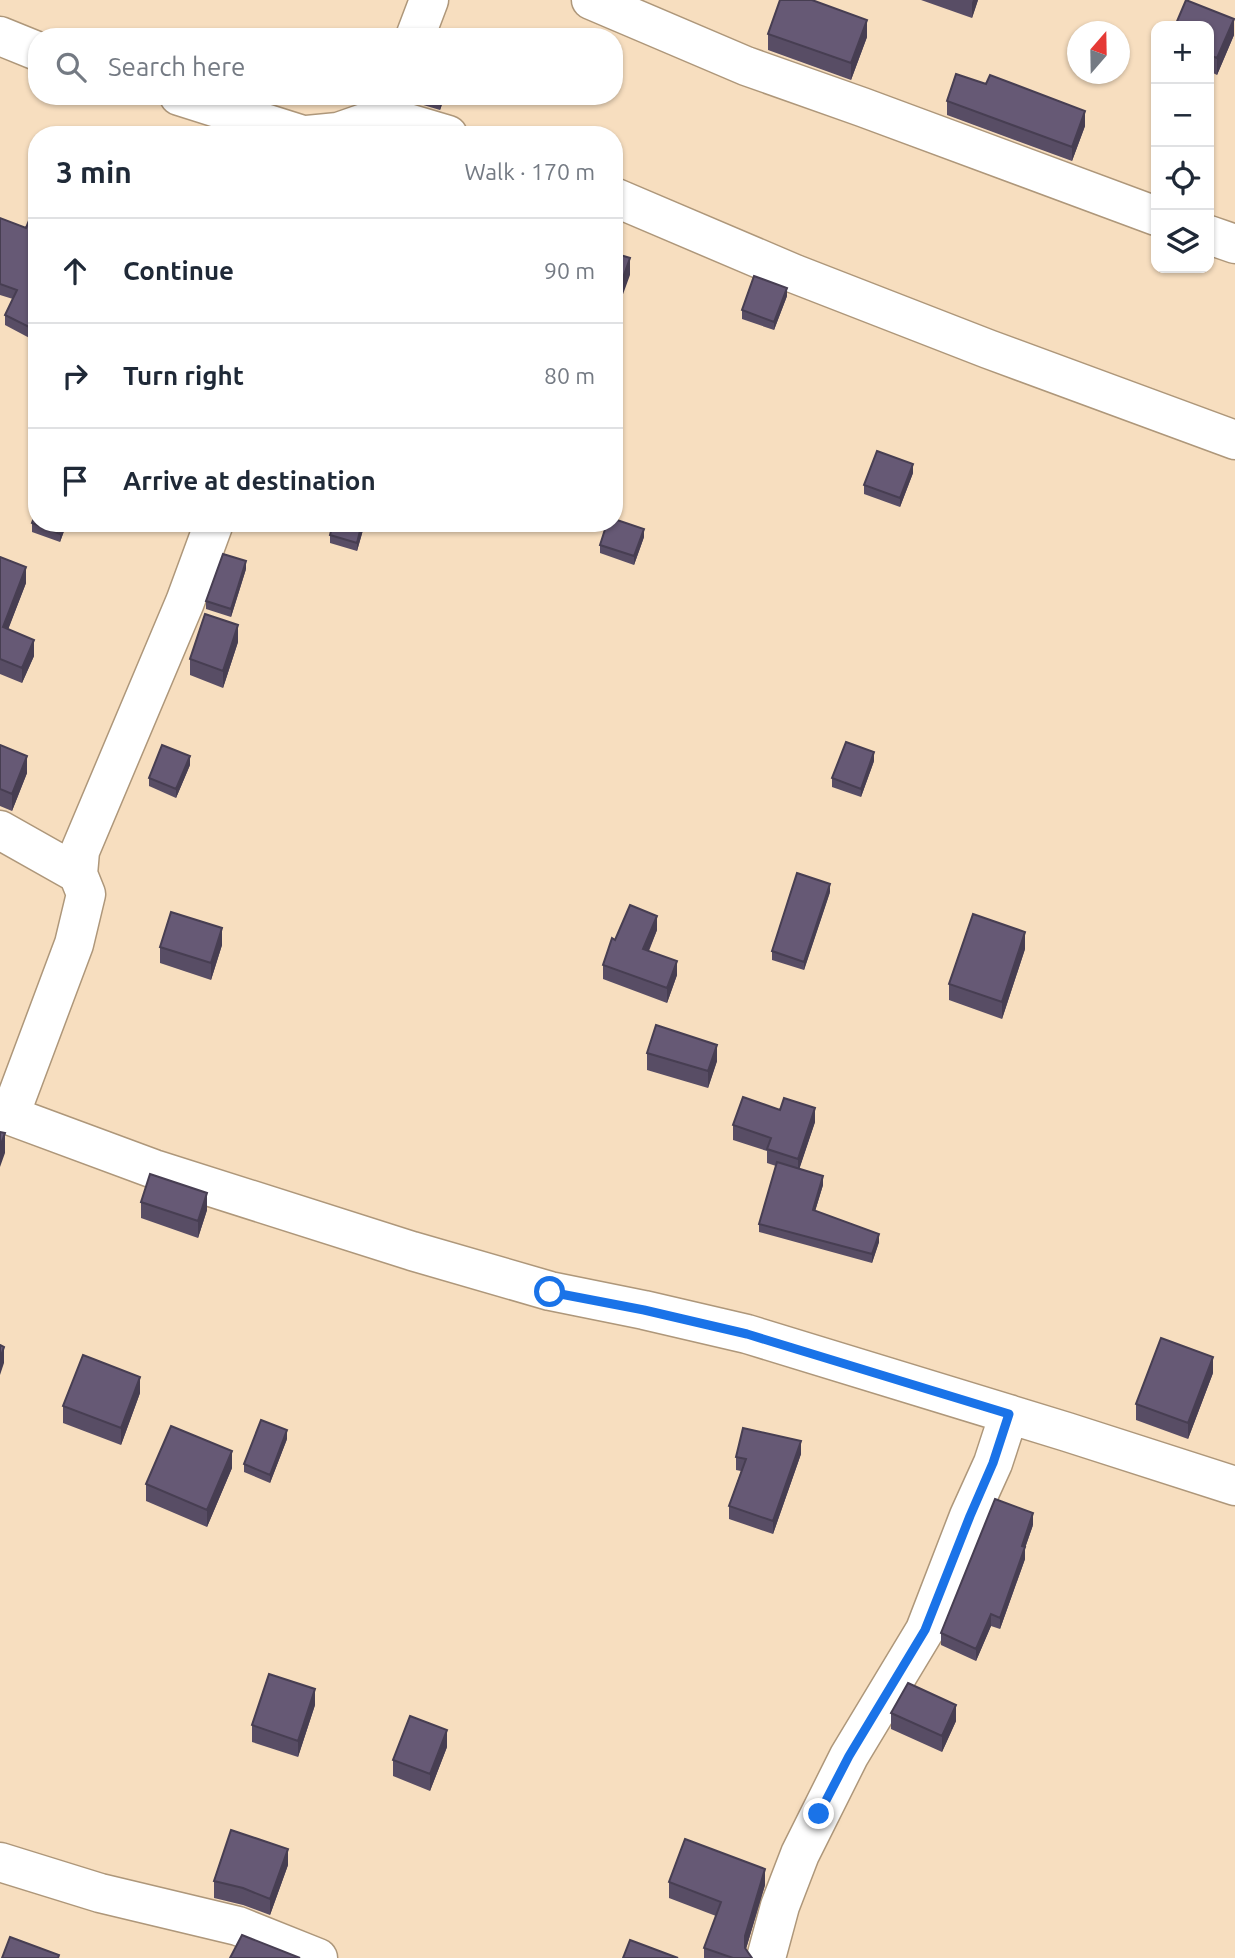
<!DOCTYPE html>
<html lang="en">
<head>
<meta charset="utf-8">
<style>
	:root { --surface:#fff; --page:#f6f6f7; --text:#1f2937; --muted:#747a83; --line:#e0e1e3 }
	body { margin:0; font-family:Ubuntu,sans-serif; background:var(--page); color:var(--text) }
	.controls { position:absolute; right:21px; top:21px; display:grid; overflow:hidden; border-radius:14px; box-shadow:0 2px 5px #0004 }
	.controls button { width:63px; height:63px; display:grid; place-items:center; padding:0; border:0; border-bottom:2px solid var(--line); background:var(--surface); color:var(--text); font:35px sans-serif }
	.compass { position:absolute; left:1067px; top:21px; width:63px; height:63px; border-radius:50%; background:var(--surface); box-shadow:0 2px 5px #0004; rotate:20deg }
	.stop { position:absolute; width:21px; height:21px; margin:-16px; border:5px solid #1a73e8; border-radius:50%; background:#fff }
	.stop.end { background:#1a73e8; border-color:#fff; box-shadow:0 2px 7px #0008 }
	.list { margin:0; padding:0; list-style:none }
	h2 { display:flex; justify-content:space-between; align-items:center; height:91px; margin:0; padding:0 28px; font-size:30px }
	h2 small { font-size:23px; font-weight:400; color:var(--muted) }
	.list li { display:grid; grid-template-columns:46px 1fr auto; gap:21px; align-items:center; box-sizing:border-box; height:105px; padding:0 28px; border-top:2px solid var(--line) }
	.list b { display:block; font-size:26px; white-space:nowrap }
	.list em { font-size:23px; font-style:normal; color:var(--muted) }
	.icon { flex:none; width:38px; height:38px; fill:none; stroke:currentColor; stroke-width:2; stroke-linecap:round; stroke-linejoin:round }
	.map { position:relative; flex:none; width:1235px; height:1958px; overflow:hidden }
	.search { position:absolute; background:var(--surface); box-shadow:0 2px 5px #0004; left:28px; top:28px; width:595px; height:77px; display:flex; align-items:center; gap:18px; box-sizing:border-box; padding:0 24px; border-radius:28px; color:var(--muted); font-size:26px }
	.panel { position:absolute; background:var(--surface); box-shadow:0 2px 5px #0004; left:28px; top:126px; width:595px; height:406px; border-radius:28px }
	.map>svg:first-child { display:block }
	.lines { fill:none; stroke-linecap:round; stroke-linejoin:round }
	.minor-casing { stroke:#ae977a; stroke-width:41 }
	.minor { stroke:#fff; stroke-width:38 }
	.wall { fill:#584d65 }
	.shaded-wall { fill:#473e52 }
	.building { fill:#665975; stroke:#473e52; stroke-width:2 }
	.route { stroke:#1a73e8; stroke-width:9 }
</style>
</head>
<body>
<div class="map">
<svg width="1235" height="1958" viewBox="0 0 1235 1958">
	<rect width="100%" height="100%" fill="#f7debf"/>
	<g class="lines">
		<defs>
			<path id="minor" d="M 591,0 L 746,66 L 862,107 L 1156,216
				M 0,36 L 37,51
				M 415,37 L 429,0
				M 179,96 L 303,135
				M 307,135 L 338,132 L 384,116 L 448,135
				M 614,197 L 795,274 L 988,349 L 1235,440
				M 1209,235 L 1235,244
				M 0,830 L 78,874
				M 0,1112 L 154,1169 L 412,1251 L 550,1291 L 644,1310 L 747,1334 L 1067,1432 L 1235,1486
				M 10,1115 L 74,944 L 86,894 L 78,874 L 80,851 L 185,602 L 214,523
				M 0,1862 L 100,1893 L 238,1926 L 318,1958
				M 766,1958 L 780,1906 L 800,1854 L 849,1756 L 925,1630 L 969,1516 L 993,1463 L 1009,1414"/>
		</defs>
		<use href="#minor" class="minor-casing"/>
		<use href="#minor" class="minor"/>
	</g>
	<path class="wall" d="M 921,0 L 978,0 L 972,18 Z
		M 1209,26 L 1234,35 L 1217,75 L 1209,71 Z
		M 768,34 L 867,37 L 851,80 L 768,50 Z
		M 410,96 L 445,96 L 440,110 L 410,101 Z
		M 947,101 L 1085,126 L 1072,161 L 947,115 Z
		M 37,201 L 37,342 L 5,325 L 5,315 L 13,299 L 0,295 L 0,218 L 26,228 Z
		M 787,296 L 774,330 L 742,319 L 742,310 Z
		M 913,473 L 900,507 L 864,494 L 864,485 Z
		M 32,523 L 67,523 L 60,542 L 32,532 Z
		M 365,523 L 357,551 L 330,543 L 330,535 Z
		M 644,537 L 634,565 L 600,553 L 600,545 Z
		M 0,557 L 26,583 L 8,629 L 34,656 L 22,683 L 0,674 Z
		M 246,569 L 231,617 L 206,609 L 206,601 Z
		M 238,642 L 223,688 L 190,675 L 190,659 Z
		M 0,745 L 27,773 L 12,811 L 0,806 Z
		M 874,761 L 861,797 L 832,787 L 832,778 Z
		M 190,765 L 176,798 L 149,786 L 149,778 Z
		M 830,892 L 804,970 L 772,960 L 772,951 Z
		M 657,930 L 649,951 L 677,975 L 667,1003 L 603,979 L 603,965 L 615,940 Z
		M 222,945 L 211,980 L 160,963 L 160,947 Z
		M 1025,949 L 1002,1019 L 949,1000 L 949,984 Z
		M 647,1053 L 717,1061 L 708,1088 L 647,1070 Z
		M 815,1122 L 799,1169 L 823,1185 L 815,1211 L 879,1242 L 872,1263 L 759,1232 L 759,1224 L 776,1166 L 767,1163 L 767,1151 L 733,1140 L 733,1125 Z
		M 141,1202 L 207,1210 L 198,1238 L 141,1218 Z
		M 1213,1373 L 1188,1439 L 1136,1420 L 1136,1404 Z
		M 140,1393 L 121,1445 L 63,1423 L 63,1406 Z
		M 287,1439 L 270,1483 L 244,1472 L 244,1464 Z
		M 801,1454 L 773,1534 L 729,1519 L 729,1506 L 741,1471 L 736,1470 L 736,1457 Z
		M 232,1468 L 207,1527 L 146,1501 L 146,1484 Z
		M 1033,1525 L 1025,1548 L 1025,1559 L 1000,1629 L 991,1626 L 976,1661 L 941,1645 L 941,1633 Z
		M 315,1705 L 298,1757 L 252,1742 L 252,1725 Z
		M 891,1713 L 956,1721 L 942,1752 L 891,1729 Z
		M 447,1747 L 430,1791 L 393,1776 L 393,1760 Z
		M 288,1865 L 270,1915 L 243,1905 L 214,1898 L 214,1881 Z
		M 669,1882 L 765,1885 L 746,1949 L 752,1958 L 704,1958 L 704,1948 L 716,1916 L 669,1898 Z"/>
	<path class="shaded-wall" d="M 973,0 L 978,0 L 972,18 L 972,3 Z
		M 1234,19 L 1234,35 L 1217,75 L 1217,58 Z
		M 867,20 L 867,37 L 851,80 L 851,63 Z
		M 440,96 L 445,96 L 440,110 Z
		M 1085,111 L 1085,126 L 1072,161 L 1072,147 Z
		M 630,258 L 630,275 L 614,319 L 614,303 Z
		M 787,288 L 787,296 L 774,330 L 774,322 Z
		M 913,464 L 913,473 L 900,507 L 900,498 Z
		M 64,523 L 67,523 L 60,542 L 60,534 Z
		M 362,523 L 365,523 L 357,551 L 357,543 Z
		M 644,529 L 644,537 L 634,565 L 634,556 Z
		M 246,561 L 246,569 L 231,617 L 231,609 Z
		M 26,567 L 26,583 L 3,643 L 3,627 Z
		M 238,625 L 238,642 L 223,688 L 223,671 Z
		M 34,640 L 34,656 L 22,683 L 22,668 Z
		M 874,752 L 874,761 L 861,797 L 861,789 Z
		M 27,756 L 27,773 L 12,811 L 12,794 Z
		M 190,756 L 190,765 L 176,798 L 176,789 Z
		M 830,884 L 830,892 L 804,970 L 804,962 Z
		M 657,916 L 657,930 L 643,964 L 643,949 Z
		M 222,928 L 222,945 L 211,980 L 211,963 Z
		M 1025,932 L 1025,949 L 1002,1019 L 1002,1002 Z
		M 677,961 L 677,975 L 667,1003 L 667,988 Z
		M 717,1045 L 717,1061 L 708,1088 L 708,1071 Z
		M 815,1108 L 815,1122 L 798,1173 L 798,1159 Z
		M 5,1133 L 5,1153 L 0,1167 L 0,1147 Z
		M 823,1176 L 823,1185 L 813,1218 L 813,1210 Z
		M 207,1193 L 207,1210 L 198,1238 L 198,1221 Z
		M 879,1234 L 879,1242 L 872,1263 L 872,1254 Z
		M 4,1347 L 4,1363 L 0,1375 L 0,1359 Z
		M 1213,1357 L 1213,1373 L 1188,1439 L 1188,1423 Z
		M 140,1377 L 140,1393 L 121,1445 L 121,1428 Z
		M 287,1430 L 287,1439 L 270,1483 L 270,1475 Z
		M 801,1441 L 801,1454 L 773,1534 L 773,1521 Z
		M 232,1451 L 232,1468 L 207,1527 L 207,1510 Z
		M 1033,1513 L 1033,1525 L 1025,1548 L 1025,1559 L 1000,1629 L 1000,1618 Z
		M 991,1614 L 991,1626 L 976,1661 L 976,1649 Z
		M 315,1689 L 315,1705 L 298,1757 L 298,1741 Z
		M 956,1705 L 956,1721 L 942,1752 L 942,1736 Z
		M 447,1730 L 447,1747 L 430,1791 L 430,1774 Z
		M 288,1849 L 288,1865 L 270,1915 L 270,1899 Z
		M 765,1869 L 765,1885 L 745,1952 L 745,1936 Z"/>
	<path class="building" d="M 780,0 L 812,0 L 867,20 L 851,63 L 768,34 Z
		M 1186,0 L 1234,19 L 1217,58 L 1209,55 L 1209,26 L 1175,26 Z
		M 956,74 L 986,84 L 990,75 L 1085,111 L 1072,147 L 947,101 Z
		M 37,201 L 37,331 L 5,315 L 17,290 L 0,284 L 0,218 L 26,228 Z
		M 614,253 L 630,258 L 614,303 Z
		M 754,276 L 787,288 L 774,322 L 742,310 Z
		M 877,451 L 913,464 L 900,498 L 864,485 Z
		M 37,510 L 37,523 L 64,523 L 60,534 L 32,523 Z
		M 614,519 L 644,529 L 634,556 L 600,545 L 607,523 L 614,523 Z
		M 333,523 L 362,523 L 357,543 L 330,535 Z
		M 223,554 L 246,561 L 231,609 L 206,601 Z
		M 0,557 L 26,567 L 3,627 L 34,640 L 22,668 L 0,659 Z
		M 205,614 L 238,625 L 223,671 L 190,659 Z
		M 846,742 L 874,752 L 861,789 L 832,778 Z
		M 0,745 L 27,756 L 12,794 L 0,789 Z
		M 162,745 L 190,756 L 176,789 L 149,778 Z
		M 797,873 L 830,884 L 804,962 L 772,951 Z
		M 630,905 L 657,916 L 643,949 L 677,961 L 667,988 L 603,965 L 612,938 L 615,940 Z
		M 171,912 L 222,928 L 211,963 L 160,947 Z
		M 973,914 L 1025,932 L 1002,1002 L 949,984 Z
		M 656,1025 L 717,1045 L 708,1071 L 647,1053 Z
		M 743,1097 L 780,1110 L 784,1098 L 815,1108 L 798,1159 L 767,1149 L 771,1138 L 733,1125 Z
		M 0,1132 L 5,1133 L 0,1147 Z
		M 777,1162 L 823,1176 L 813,1210 L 879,1234 L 872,1254 L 759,1224 Z
		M 150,1174 L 207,1193 L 198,1221 L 141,1202 Z
		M 1161,1338 L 1213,1357 L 1188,1423 L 1136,1404 Z
		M 0,1345 L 4,1347 L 0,1359 Z
		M 83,1355 L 140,1377 L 121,1428 L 63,1406 Z
		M 261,1420 L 287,1430 L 270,1475 L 244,1464 Z
		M 171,1426 L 232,1451 L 207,1510 L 146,1484 Z
		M 743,1428 L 801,1441 L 773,1521 L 729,1506 L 746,1459 L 736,1457 Z
		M 995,1499 L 1033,1513 L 1022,1546 L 1025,1547 L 1000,1618 L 991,1614 L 976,1649 L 941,1633 Z
		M 269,1674 L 315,1689 L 298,1741 L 252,1725 Z
		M 908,1683 L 956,1705 L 942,1736 L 891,1713 Z
		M 410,1716 L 447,1730 L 430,1774 L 393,1760 Z
		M 231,1830 L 288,1849 L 270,1899 L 243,1888 L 214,1881 Z
		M 685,1839 L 765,1869 L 745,1936 L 745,1948 L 752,1958 L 733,1958 L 704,1948 L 721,1902 L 669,1882 Z
		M 242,1935 L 300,1958 L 230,1958 Z
		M 10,1937 L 59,1955 L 58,1958 L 2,1958 Z
		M 630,1940 L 678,1958 L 623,1958 Z"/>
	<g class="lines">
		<path class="route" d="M 550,1292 L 644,1310 L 747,1334 L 1009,1414 L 993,1463 L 970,1516 L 925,1630 L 849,1756 L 819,1814"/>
	</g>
</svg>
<div class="controls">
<button>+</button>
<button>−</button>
<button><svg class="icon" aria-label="locate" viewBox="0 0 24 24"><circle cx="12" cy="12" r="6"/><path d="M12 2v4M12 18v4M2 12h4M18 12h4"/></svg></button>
<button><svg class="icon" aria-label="layers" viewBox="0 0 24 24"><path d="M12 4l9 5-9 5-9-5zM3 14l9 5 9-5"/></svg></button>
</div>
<svg class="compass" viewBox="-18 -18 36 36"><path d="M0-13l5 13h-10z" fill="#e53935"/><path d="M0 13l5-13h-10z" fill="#747a83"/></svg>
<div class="stop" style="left:550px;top:1292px"></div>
<div class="stop end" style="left:819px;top:1814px"></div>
<div class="search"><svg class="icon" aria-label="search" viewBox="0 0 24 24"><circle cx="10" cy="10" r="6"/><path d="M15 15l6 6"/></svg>Search here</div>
<section class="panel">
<h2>3 min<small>Walk · 170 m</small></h2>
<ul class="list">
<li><svg class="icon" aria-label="ahead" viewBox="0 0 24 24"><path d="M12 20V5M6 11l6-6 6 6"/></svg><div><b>Continue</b></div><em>90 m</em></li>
<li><svg class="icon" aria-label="right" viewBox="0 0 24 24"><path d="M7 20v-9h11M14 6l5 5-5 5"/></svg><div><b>Turn right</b></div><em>80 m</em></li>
<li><svg class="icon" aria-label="arrive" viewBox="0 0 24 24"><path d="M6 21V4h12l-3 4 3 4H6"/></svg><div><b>Arrive at destination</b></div></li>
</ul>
</section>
</div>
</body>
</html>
